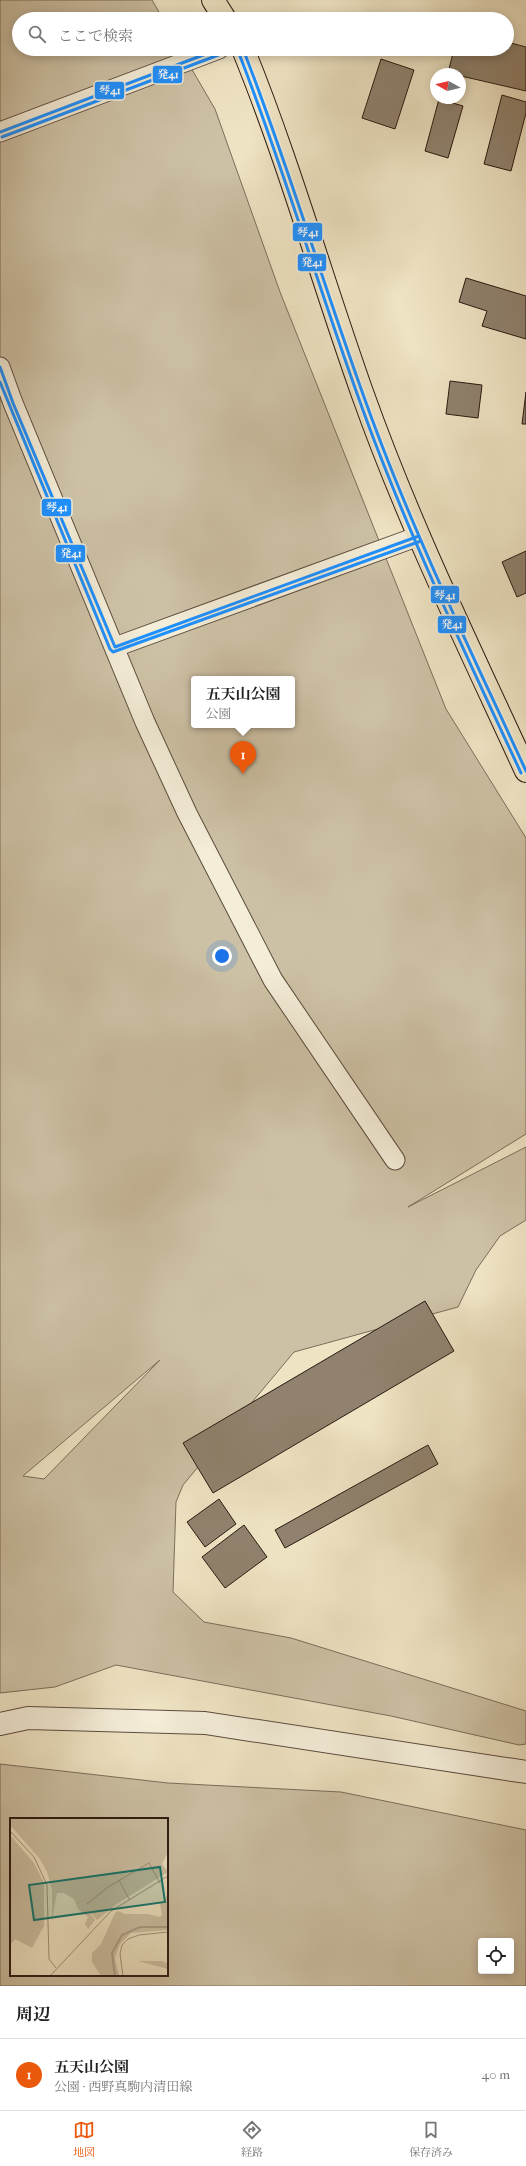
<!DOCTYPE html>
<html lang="ja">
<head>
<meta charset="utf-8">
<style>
	:root { --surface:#fff; --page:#f6f6f6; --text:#222; --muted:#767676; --line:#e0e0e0; --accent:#ea580c }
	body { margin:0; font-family:"IM FELL French Canon","Noto Serif JP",serif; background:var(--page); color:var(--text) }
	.controls { position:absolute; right:12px; bottom:12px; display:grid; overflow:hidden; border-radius:4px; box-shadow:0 2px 10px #0003 }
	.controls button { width:36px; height:36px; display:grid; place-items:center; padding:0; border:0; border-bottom:1px solid var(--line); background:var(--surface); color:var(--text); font:20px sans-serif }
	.compass { position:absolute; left:430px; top:68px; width:36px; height:36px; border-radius:50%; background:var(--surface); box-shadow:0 2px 10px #0003; rotate:278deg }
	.you { position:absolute; left:222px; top:956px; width:14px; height:14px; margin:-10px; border:3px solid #fff; border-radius:50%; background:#1a73e8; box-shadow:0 0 0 6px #1a73e833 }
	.badge { display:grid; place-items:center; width:26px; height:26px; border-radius:50%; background:var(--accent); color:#fff; font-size:13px; font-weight:700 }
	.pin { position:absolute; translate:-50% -33px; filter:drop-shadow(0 1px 2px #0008) }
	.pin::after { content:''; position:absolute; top:21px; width:14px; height:12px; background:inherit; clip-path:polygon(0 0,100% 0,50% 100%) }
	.popup { position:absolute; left:191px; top:676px; width:104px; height:52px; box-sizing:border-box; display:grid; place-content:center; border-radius:4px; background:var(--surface); filter:drop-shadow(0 1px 3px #0005); font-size:13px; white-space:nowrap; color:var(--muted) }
	.popup b { font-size:15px; color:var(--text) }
	.popup::after { content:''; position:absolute; left:50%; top:100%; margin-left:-8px; border:8px solid transparent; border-top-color:var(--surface) }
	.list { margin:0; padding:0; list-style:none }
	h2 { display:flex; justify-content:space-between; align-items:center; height:52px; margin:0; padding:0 16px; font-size:17px }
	h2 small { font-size:13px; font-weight:400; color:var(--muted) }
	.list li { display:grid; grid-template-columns:26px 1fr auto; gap:12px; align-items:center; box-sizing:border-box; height:72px; padding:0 16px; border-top:1px solid var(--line) }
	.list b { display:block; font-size:15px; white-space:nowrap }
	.list p { margin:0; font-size:13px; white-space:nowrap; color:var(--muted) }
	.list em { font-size:13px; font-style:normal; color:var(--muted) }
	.icon { flex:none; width:22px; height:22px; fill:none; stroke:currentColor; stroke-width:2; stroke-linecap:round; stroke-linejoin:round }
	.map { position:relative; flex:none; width:526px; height:1986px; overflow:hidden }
	.search { position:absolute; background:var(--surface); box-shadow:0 2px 10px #0003; left:12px; right:12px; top:12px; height:44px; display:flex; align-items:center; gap:10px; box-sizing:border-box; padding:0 14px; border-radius:22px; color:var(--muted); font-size:15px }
	.sheet { height:124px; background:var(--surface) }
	nav { display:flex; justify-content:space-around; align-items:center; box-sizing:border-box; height:56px; border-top:1px solid var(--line); background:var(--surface); font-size:11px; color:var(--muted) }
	nav a { display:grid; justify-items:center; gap:2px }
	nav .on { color:var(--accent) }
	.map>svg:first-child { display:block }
	.green { fill:#cdc1a5; stroke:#7c6d5b; fill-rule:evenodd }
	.building { fill:#90826e; stroke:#2b1911 }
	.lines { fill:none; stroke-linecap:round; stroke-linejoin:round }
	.service-casing { stroke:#5c4c3e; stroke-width:21 }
	.tertiary-casing { stroke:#5c4c3e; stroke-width:24 }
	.primary-casing { stroke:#2b1911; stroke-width:24 }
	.service { stroke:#f4edd8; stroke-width:19 }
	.tertiary { stroke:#f4edd8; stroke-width:22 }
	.primary { stroke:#eee3c3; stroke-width:22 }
	.bus-1-casing { stroke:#f4edd8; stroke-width:6 }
	.bus-2-casing { stroke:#f4edd8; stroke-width:6 }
	.bus-1 { stroke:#1e90ff; stroke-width:3 }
	.bus-2 { stroke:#1e90ff; stroke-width:3 }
	.inset-river { fill:none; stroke:#ac9e86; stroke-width:2 }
	.inset-road { fill:none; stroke:#a0927c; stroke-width:1 }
	.view { fill:#0f766e; fill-opacity:0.15; stroke:#0f766e; stroke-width:2 }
	.inset-edge { fill:none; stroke:#2b1911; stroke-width:2 }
	.line-badge { stroke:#f4edd8; stroke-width:1.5 }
	.badge-label { font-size:11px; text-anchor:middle; font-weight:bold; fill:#fff }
</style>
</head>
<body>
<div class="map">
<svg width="526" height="1986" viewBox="0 0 526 1986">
	<rect width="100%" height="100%" fill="#eee3c3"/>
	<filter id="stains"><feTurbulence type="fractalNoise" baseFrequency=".005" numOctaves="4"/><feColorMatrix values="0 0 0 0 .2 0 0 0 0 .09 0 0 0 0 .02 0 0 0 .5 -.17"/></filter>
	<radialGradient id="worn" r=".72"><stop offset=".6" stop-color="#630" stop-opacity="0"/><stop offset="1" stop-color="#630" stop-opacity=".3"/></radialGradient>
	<path class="green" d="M 0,0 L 152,0 L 163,19 L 19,19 L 19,49 L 180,49 L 215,109 L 280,292 L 446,709 L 526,838 L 526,1134 L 408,1207 L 526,1147 L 526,1220 L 500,1236 L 476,1270 L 458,1307 L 294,1352 L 183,1485 L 176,1502 L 173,1592 L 204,1622 L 291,1638 L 526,1711 L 526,1744 L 519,1745 L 391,1716 L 116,1665 L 55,1687 L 0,1693 ZM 194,679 L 292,679 L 292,725 L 194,725 ZM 160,1360 L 44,1479 L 23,1476 L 24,1475 Z
		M 0,1764 L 168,1783 L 341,1792 L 526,1830 L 526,1986 L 0,1986 ZM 11,1819 L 167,1819 L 167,1975 L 11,1975 ZM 481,1941 L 511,1941 L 511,1971 L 481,1971 Z"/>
	<path class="building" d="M 507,42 L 526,47 L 526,91 L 448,73 L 454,49 L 507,49 Z
		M 381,59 L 414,70 L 395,129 L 362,118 Z
		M 502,95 L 526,102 L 526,113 L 511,171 L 484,164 Z
		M 439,99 L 463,106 L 448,158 L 425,151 Z
		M 466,278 L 526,296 L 526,339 L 482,326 L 487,311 L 459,302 Z
		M 450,381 L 482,385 L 478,418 L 446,414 Z
		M 526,392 L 526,424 L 522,424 Z
		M 526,551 L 526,593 L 517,597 L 502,562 Z
		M 425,1301 L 454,1351 L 213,1493 L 183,1443 Z
		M 428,1445 L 438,1464 L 285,1548 L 275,1530 Z
		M 219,1499 L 236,1524 L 205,1547 L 187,1522 Z
		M 244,1525 L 267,1557 L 225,1588 L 202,1557 Z"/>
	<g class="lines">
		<defs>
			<path id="service" d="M 0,132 L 219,49
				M 0,367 L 13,403 L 145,722 L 187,813 L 273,980 L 395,1160
				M 115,647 L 419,536"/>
			<path id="tertiary" d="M 0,1724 L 28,1718 L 205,1723 L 526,1772"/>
			<path id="primary" d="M 213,0 L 225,19
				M 243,49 C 289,162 322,280 363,395 C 409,524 469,647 526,771"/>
		</defs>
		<use href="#service" class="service-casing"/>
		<use href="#tertiary" class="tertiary-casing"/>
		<use href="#primary" class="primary-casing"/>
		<use href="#service" class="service"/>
		<use href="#tertiary" class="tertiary"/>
		<use href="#primary" class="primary"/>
		<defs>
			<path id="bus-1" d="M 243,49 C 294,179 331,313 381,443 C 424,555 476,662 526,771
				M 0,132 L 219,49
				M 0,367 L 13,403 L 115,647
				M 115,647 L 419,536"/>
			<path id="bus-2" d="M 238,51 C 289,181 326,315 376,445 C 419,557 471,665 521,773
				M 2,137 L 221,54
				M 0,382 L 110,649 L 113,652 L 421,541"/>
		</defs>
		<use href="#bus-1" class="bus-1-casing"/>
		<use href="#bus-2" class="bus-2-casing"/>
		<use href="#bus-1" class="bus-1"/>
		<use href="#bus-2" class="bus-2"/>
	</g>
	<g transform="translate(10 1818)">
		<rect width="158" height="158" fill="#eee3c3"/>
		<path d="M 0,0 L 158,0 L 158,34 L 152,46 L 158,54 L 108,85 L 87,102 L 78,92 L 85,102 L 78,111 L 75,106 L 78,99 L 68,91 L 64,81 L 54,75 L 47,75 L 42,102 L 42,72 L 37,54 L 30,41 L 0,7 ZM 0,17 L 24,45 L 34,65 L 34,108 L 22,130 L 5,121 L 0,127 ZM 158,74 L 158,112 L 121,115 L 110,126 L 105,140 L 109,158 L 91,158 L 82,144 L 82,135 L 91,126 L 105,95 L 108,93 L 115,96 L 138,96 L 150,99 L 152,97 L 150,86 L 154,84 ZM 128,143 L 152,143 L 158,146 L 158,151 Z" fill="#cdc1a5"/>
		<path class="inset-river" d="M 105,158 L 102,135 L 112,117 L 130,109 L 158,109"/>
		<path class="inset-road" d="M 0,13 L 24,39 L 37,67 L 39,141 L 46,150M 109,62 L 119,81M 77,86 L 98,69 L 139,45 L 150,65M 40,158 L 101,93 L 158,58M 113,158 L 110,136 L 112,127 L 118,121 L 129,117 L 158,114"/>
		<path class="view" d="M 150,49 L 155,84 L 24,102 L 19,67 Z"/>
		<rect width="158" height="158" class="inset-edge"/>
	</g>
	<g class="line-badge">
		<rect x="152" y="65" width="31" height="19" rx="4" fill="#1e90ff"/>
		<rect x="94" y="81" width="31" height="19" rx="4" fill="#1e90ff"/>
		<rect x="292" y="222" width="31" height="20" rx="4" fill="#1e90ff"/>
		<rect x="297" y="253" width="30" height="19" rx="4" fill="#1e90ff"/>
		<rect x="41" y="498" width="31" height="19" rx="4" fill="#1e90ff"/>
		<rect x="55" y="544" width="31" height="19" rx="4" fill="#1e90ff"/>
		<rect x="430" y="585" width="30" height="19" rx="4" fill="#1e90ff"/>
		<rect x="437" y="615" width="30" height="19" rx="4" fill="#1e90ff"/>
	</g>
	<g class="badge-label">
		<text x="168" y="78">発41</text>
		<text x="110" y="94">琴41</text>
		<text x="308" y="236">琴41</text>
		<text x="312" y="266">発41</text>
		<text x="57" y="511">琴41</text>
		<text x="71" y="557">発41</text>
		<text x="445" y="599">琴41</text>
		<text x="452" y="628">発41</text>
	</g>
	<rect width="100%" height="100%" filter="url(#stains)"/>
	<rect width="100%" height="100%" fill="url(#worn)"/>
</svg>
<div class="controls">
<button><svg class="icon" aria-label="locate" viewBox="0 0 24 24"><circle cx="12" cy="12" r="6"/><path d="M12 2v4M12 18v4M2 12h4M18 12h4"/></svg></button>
</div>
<svg class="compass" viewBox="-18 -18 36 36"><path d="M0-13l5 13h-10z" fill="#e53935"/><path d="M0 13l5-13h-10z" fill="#767676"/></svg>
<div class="you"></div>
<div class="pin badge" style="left:243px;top:774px">1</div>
<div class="popup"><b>五天山公園</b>公園</div>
<div class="search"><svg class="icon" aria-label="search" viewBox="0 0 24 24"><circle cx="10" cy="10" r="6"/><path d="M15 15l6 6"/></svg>ここで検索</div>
</div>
<section class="sheet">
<h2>周辺<small></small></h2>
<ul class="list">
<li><span class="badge">1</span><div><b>五天山公園</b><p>公園 · 西野真駒内清田線</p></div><em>40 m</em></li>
</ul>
</section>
<nav>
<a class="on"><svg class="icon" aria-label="map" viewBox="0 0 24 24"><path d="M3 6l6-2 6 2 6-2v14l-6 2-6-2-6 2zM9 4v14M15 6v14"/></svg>地図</a>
<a><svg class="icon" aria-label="directions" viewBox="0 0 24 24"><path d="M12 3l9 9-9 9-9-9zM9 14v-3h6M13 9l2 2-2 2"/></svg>経路</a>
<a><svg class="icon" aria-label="saved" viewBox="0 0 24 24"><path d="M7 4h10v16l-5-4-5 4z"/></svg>保存済み</a>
</nav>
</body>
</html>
